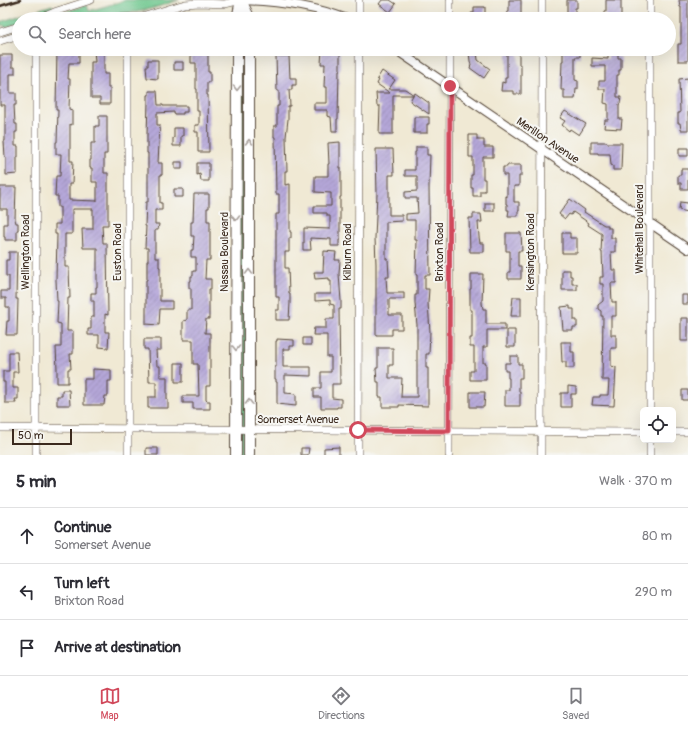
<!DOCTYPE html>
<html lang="en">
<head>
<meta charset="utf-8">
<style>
	:root { --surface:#fff; --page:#f7f7f7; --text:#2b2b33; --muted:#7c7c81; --line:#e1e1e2; --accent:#d1495b }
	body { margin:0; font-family:Pangolin,sans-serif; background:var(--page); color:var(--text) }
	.controls { position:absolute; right:12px; bottom:12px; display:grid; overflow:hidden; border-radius:6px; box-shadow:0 4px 16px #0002 }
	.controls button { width:36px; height:36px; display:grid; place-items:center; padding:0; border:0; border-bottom:1px solid var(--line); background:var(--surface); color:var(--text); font:20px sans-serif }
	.scale { position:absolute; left:12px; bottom:10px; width:60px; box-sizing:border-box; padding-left:4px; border:2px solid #3b2a1e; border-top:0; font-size:11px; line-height:14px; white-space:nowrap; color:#3b2a1e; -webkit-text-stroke:3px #f6f6f2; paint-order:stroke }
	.stop { position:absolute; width:12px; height:12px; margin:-9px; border:3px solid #d1495b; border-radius:50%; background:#fff }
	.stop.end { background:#d1495b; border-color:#fff; box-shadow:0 1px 4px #0008 }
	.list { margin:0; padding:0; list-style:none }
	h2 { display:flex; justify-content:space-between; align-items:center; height:52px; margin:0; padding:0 16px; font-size:17px }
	h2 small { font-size:13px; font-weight:400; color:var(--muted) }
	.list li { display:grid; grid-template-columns:26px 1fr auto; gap:12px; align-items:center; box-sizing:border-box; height:56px; padding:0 16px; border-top:1px solid var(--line) }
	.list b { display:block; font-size:15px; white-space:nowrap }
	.list p { margin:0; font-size:13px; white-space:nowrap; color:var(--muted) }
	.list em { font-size:13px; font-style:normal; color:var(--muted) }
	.icon { flex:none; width:22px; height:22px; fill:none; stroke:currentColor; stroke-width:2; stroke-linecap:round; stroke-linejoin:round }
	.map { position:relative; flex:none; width:688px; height:455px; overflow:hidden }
	.search { position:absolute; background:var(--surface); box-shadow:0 4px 16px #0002; left:12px; right:12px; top:12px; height:44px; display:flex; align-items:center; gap:10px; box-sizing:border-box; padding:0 14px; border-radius:22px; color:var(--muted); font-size:15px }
	.sheet { height:220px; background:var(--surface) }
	nav { display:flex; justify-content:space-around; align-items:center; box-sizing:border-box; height:56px; border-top:1px solid var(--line); background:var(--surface); font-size:11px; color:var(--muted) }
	nav a { display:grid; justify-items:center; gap:2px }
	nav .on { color:var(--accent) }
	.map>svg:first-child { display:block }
	.grass { fill:#6fc990; stroke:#557a57 }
	.building { fill:url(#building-hatch) }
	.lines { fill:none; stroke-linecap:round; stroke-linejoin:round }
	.minor-casing { stroke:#564739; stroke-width:8 }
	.tertiary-casing { stroke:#564739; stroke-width:10 }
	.secondary-casing { stroke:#564739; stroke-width:12 }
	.minor { stroke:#fff; stroke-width:7 }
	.tertiary { stroke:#fff; stroke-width:8 }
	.secondary { stroke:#fff; stroke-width:10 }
	.rail { stroke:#3b2a1e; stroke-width:2.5 }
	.oneway { stroke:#a79f9a }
	.route { stroke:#d1495b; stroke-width:5 }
	.labels { text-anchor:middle; stroke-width:4; stroke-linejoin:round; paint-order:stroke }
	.street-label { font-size:11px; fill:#3b2a1e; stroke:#f6f6f2 }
</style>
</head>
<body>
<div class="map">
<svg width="688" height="455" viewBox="0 0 688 455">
	<defs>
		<pattern id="building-hatch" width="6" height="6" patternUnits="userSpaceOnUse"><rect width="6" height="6" fill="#b5a7d9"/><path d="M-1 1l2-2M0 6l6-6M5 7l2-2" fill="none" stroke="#9488af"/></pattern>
	</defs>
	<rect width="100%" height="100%" fill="#f6f6f2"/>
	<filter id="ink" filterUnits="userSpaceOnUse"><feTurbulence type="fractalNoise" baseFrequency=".025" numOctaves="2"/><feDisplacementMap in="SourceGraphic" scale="8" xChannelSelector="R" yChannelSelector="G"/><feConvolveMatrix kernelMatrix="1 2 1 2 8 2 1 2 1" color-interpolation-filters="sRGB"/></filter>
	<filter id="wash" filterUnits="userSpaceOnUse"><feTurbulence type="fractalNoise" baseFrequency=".012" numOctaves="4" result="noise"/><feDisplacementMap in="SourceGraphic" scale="16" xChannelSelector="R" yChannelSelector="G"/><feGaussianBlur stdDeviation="0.9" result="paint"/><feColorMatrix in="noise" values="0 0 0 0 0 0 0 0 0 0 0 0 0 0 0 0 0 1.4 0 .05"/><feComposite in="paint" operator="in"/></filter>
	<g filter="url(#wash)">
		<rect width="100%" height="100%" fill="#f0e9d4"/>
		<path class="grass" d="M 126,0 L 179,0 L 154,8 L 137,12 L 85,16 L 62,19 L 49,19 L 49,17 L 87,5 L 89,11 Z
			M 52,5 L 54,9 L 30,19 L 19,19 L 19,23 L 5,28 L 4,25 L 0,26 L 0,22 Z
			M 237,49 L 249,49 L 249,455 L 237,455 Z"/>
		<g id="blocks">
			<path class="building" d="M 382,0 L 390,0 L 396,4 L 390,12 L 379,4 Z
				M 509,0 L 521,0 L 521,19 L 507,19 L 507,12 L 509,12 Z
				M 567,0 L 577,0 L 577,8 L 575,8 L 575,17 L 567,17 Z
				M 606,0 L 621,0 L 621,19 L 605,19 L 605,11 L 606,11 Z
				M 679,0 L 688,0 L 688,61 L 678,61 L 678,44 L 681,44 L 681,7 L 680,7 Z
				M 474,7 L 485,7 L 485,19 L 471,19 L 471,13 L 474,13 Z
				M 57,49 L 79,49 L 79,63 L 69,63 L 68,79 L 70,79 L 69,109 L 72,110 L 72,125 L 70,124 L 70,161 L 73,161 L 72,184 L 69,184 L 69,200 L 97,201 L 97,182 L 92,182 L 92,168 L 90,168 L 90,160 L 91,160 L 91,143 L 95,143 L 95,126 L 99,126 L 99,116 L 107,116 L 107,154 L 104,154 L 104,173 L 108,173 L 108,225 L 102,225 L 103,243 L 107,243 L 108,315 L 105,314 L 105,332 L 109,332 L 108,348 L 99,347 L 99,335 L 88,335 L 88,329 L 91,329 L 91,317 L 94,317 L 94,301 L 91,301 L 91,293 L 96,293 L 96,287 L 97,287 L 97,248 L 83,248 L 82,229 L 93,229 L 93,209 L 72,209 L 72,234 L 65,234 L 65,267 L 69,267 L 70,298 L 68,298 L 67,331 L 73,331 L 73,354 L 70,354 L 71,369 L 68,369 L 68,383 L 57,383 L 57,369 L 56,347 L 61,347 L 61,324 L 57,323 L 58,301 L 57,301 L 56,280 L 57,234 L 55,234 L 55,224 L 60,224 L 60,207 L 58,207 L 58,196 L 55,196 L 56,176 L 60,176 L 61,154 L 56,154 L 56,142 L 57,142 L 58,110 L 56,110 Z
				M 94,49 L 104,49 L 104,74 L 108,74 L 108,88 L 110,88 L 110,104 L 100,104 L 100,98 L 91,98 L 91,62 L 95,62 Z
				M 322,49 L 340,49 L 340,70 L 339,70 L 338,119 L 337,119 L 337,131 L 332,131 L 331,117 L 327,116 L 327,110 L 314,110 L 314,103 L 327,103 L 327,87 L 324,87 L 325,64 L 321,64 Z
				M 507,49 L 519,49 L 519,65 L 521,65 L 521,94 L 514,94 L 514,91 L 501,91 L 502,82 L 505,83 L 505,78 L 507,78 Z
				M 563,49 L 580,49 L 580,57 L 575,57 L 575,80 L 578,81 L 578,89 L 576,89 L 575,99 L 564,99 L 564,90 L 561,90 L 562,61 L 563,61 Z
				M 608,49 L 618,49 L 618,58 L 621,58 L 621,70 L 619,70 L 619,75 L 617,75 L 617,97 L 621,97 L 620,104 L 619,104 L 619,119 L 622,119 L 621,129 L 604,128 L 605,120 L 608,120 L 608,104 L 604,103 L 605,89 L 599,89 L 599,81 L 605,81 L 605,66 L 592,66 L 592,58 L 608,59 Z
				M 197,50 L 208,50 L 208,72 L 210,72 L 210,82 L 207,82 L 207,95 L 208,95 L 209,152 L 198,152 L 198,132 L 195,132 L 195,125 L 199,125 L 199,111 L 197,111 L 197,89 L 196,89 L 196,63 L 191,63 L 191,54 L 197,54 Z
				M 469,52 L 477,52 L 478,60 L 490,69 L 484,78 L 470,68 L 471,65 L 470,61 Z
				M 0,55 L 12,55 L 12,67 L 15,67 L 15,74 L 10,74 L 10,93 L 16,93 L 16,105 L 14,105 L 15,124 L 17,124 L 17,132 L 15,132 L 15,146 L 18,146 L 18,157 L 17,157 L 17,174 L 6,175 L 6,157 L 5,157 L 4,141 L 5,141 L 5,105 L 0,105 Z
				M 276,56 L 289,56 L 290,78 L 296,78 L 296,85 L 292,85 L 292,90 L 289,90 L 290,106 L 288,106 L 288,119 L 286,137 L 287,171 L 285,171 L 285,185 L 290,184 L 290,232 L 291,232 L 291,238 L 289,238 L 289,252 L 285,252 L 285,268 L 288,268 L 289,293 L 290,293 L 290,303 L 289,320 L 276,320 L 276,310 L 279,310 L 279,297 L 276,297 L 276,214 L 279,214 L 279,194 L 276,194 L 275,137 L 274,137 L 274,126 L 277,126 L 277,106 L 279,106 L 279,91 L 277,91 Z
				M 148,60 L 158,60 L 158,79 L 147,78 L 146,66 L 148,66 Z
				M 174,62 L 183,62 L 183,70 L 174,70 Z
				M 382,71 L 395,80 L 389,89 L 405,89 L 414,95 L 415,93 L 429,103 L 429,114 L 410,101 L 413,95 L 393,95 L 393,134 L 379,134 L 380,106 L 377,106 L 376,93 L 390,93 L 377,84 L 379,80 L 377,79 Z
				M 688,78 L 688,130 L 681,130 L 680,123 L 678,123 L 678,113 L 680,113 L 679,79 Z
				M 149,91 L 157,91 L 158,105 L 163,105 L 163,106 L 187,106 L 187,112 L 183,112 L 183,114 L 174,114 L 174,112 L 157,113 L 157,125 L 160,125 L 158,163 L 162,163 L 162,175 L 160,175 L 160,203 L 162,203 L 162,210 L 155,210 L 155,224 L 159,224 L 158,230 L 155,230 L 155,258 L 159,258 L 159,267 L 160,267 L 160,301 L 172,301 L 172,309 L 160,309 L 159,325 L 146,324 L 146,280 L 147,280 L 147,261 L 148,261 L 148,248 L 145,248 L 146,226 L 145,226 L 146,202 L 148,202 L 148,153 L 147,153 L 147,135 L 148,102 L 148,95 L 149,95 Z
				M 565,111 L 586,124 L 579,135 L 570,129 L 569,131 L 562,125 L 565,121 L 560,118 Z
				M 414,117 L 429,117 L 429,124 L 427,124 L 427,133 L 414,133 Z
				M 174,128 L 183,128 L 183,136 L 181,136 L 181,146 L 173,146 L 173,138 L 174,138 Z
				M 469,135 L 477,135 L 477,140 L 484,140 L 484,147 L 493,147 L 493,157 L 483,157 L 483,179 L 485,179 L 485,191 L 480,191 L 480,196 L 473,196 L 473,188 L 471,188 L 471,175 L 473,175 L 473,157 L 469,157 Z
				M 340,142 L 340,168 L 341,168 L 341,197 L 340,197 L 340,240 L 339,240 L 339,246 L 331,246 L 331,239 L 310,238 L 311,250 L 303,250 L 303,243 L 304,243 L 304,228 L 330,229 L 330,216 L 327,216 L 327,213 L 314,213 L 314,206 L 331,206 L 331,193 L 315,192 L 315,176 L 328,176 L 328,164 L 329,164 L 328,143 Z
				M 591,142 L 607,142 L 607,143 L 622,143 L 621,170 L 613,170 L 613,166 L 611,165 L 610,154 L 598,154 L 598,153 L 591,153 Z
				M 416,147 L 427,147 L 427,155 L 430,155 L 429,186 L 430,275 L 425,275 L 425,289 L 429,289 L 428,303 L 430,332 L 429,354 L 426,354 L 426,368 L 428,368 L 428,406 L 399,405 L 399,407 L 382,407 L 382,397 L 379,397 L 379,382 L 377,382 L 376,368 L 378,368 L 378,348 L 393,348 L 393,365 L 389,365 L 389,378 L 402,378 L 401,397 L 417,397 L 417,325 L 415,303 L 415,295 L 417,295 L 417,275 L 416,275 L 417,240 L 415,240 L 415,220 L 406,220 L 406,214 L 418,213 L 417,198 L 405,198 L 405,192 L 417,191 L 417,176 L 405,176 L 405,170 L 415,170 L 415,152 L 416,152 Z
				M 679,148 L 688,148 L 688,156 L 679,156 Z
				M 376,149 L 393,149 L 394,175 L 389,175 L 389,215 L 402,215 L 402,221 L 386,222 L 386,259 L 388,259 L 389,277 L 386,277 L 387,293 L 404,293 L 404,299 L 389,299 L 389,315 L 402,315 L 402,329 L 392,329 L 392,335 L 376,335 L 376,264 L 375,238 L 377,194 Z
				M 175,162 L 182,162 L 182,169 L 175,169 Z
				M 197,163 L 209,163 L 209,181 L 201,181 L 200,174 L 197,175 Z
				M 507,165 L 521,165 L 521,176 L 519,176 L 519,186 L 514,186 L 514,202 L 519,202 L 519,211 L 518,211 L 518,216 L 508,216 L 509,210 L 507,210 L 507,204 L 506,204 L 506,196 L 507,197 L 507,175 L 503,175 L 503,167 L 507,167 Z
				M 681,169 L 688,169 L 688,189 L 681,189 L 681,183 L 678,183 L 678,175 L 681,175 Z
				M 0,187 L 16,187 L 15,219 L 16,223 L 18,223 L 18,230 L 17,230 L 17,240 L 5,240 L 5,237 L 4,237 L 4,224 L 7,224 L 7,209 L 0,209 Z
				M 174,189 L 183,189 L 183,197 L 174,197 Z
				M 194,194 L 209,194 L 209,208 L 207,208 L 207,221 L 210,221 L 210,260 L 206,260 L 205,279 L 211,279 L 211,289 L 209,289 L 209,319 L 206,319 L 205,333 L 210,333 L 210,386 L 206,386 L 206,400 L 207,401 L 210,401 L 210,409 L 193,409 L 193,403 L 183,403 L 183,396 L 199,396 L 198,364 L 193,364 L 193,340 L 183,340 L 183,321 L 187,320 L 187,310 L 191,310 L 191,288 L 189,288 L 189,281 L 191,281 L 191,276 L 193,276 L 193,271 L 196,271 L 196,257 L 191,257 L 191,250 L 193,250 L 194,236 L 191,236 L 191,222 L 193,222 Z
				M 570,199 L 585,210 L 584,212 L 604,225 L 608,225 L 608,228 L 611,228 L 611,238 L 615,238 L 615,252 L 611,252 L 612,270 L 616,270 L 616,283 L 611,283 L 612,302 L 616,302 L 616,316 L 611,316 L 611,335 L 616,335 L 616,348 L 611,348 L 611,366 L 616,367 L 614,406 L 592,405 L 593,397 L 600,397 L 600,395 L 608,395 L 609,380 L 602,380 L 603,316 L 601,316 L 601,311 L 598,309 L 598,305 L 603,301 L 603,284 L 600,284 L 600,277 L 603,277 L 602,252 L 601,252 L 602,234 L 588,225 L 589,223 L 573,212 L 571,215 L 569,214 L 565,219 L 559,214 Z
				M 680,202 L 688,203 L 688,212 L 679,210 Z
				M 485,203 L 494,203 L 494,211 L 485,211 Z
				M 473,214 L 481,214 L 482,222 L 478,222 L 479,237 L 480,243 L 484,243 L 484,252 L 470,252 L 469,218 L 473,218 Z
				M 506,233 L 521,233 L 522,251 L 518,251 L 518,266 L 521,266 L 521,279 L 508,279 L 508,272 L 510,272 L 510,251 L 506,251 Z
				M 562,233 L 570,233 L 570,238 L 577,238 L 577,253 L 562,253 Z
				M 324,251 L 336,252 L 335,260 L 340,260 L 339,274 L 341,301 L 341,309 L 339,309 L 340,384 L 332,384 L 332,398 L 341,399 L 341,407 L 337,407 L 337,408 L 321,408 L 321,397 L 314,397 L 314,388 L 321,388 L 321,372 L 331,372 L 331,357 L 327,357 L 327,335 L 313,335 L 314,328 L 326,328 L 326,319 L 334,319 L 334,305 L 330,304 L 330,300 L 315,301 L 315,294 L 331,294 L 331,281 L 329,281 L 329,278 L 315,279 L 314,272 L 323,272 Z
				M 9,252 L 17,252 L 16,299 L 18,299 L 17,335 L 6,335 L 7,321 L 9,321 L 9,307 L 6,307 L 6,298 L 1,298 L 1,291 L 9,291 L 9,276 L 6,276 L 6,260 L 9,260 Z
				M 562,270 L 570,270 L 570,276 L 572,276 L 572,284 L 577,284 L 577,290 L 562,290 Z
				M 471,274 L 483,274 L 482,303 L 483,309 L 486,309 L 486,324 L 505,324 L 505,330 L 487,330 L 487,347 L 483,347 L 483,363 L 486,363 L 486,380 L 470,380 L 470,371 L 474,371 L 474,347 L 470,347 L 470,338 L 472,338 L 472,310 L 470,310 L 470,289 L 471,289 Z
				M 682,295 L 688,295 L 688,304 L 682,304 Z
				M 513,297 L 521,297 L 521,316 L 511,316 Z
				M 570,306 L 570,309 L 574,309 L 574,320 L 577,320 L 577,327 L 573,327 L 573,330 L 563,330 L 561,307 Z
				M 681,318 L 688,318 L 688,341 L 681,341 Z
				M 507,330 L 515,330 L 515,347 L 507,347 Z
				M 303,338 L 311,338 L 311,345 L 303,345 Z
				M 144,339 L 161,339 L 161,350 L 156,350 L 157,366 L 160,366 L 160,377 L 167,377 L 167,400 L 168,400 L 168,408 L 148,408 L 148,397 L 156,397 L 156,382 L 149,382 L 148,349 L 144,349 Z
				M 277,339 L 294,340 L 294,346 L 290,346 L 290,349 L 283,349 L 283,367 L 311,367 L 311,376 L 285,375 L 285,393 L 296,394 L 296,406 L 277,404 L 277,382 L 276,382 L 276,379 L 275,379 L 275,367 L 276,367 L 276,341 L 277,341 Z
				M 561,342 L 571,342 L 571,352 L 574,352 L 574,368 L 566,368 L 566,362 L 562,362 Z
				M 9,352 L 17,352 L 18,372 L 13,372 L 13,388 L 18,388 L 18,399 L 15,399 L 16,403 L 5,403 L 5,382 L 3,382 L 3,371 L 9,371 Z
				M 510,356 L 518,356 L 518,364 L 522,364 L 522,378 L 519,378 L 519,392 L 520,392 L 520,406 L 505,406 L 505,390 L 509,390 L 509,378 L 508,378 L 508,371 L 505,371 L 505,363 L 510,363 Z
				M 175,363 L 183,363 L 183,382 L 175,382 Z
				M 93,369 L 111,370 L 111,381 L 108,381 L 108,396 L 105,396 L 104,405 L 84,405 L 84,379 L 93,379 Z
				M 568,386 L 576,387 L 576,394 L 571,394 L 571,407 L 561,407 L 561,393 L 568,393 Z
				M 62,390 L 69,390 L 70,405 L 57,405 L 57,396 L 62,396 Z
				M 682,390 L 688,390 L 688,400 L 682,400 Z
				M 470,392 L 485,392 L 484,407 L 470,407 Z
				M 339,447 L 339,455 L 324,455 L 324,448 Z
				M 146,448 L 158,448 L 158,455 L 146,455 Z
				M 301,448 L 309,448 L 308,455 L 301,455 Z"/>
		</g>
	</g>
	<g filter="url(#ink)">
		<use href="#blocks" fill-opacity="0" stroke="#564739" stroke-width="1"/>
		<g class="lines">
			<defs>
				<path id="minor" d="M 38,19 L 57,11 L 91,0
					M 89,19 L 142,17 L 178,6 L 185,4 L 199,3 L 225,4 L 241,0
					M 359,19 L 359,0
					M 450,19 L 450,0
					M 542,19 L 542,0
					M 650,19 L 650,0
					M 0,32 L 19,26
					M 0,41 L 19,35
					M 650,410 L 650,49
					M 0,428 L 643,432
					M 673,432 L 688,432
					M 36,455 L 36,49
					M 128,455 L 128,49
					M 358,455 L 359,49
					M 449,455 L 450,49
					M 541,455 L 542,49
					M 650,455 L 650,440"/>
				<path id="tertiary" d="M 241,0 C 277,1 313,6 347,19
					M 395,49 L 688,249"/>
				<path id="secondary" d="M 241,0 L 249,17 L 249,19
					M 237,19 L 241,0
					M 236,455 L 237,49
					M 249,455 L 249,49"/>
			</defs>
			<use href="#minor" class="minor-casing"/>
			<use href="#tertiary" class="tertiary-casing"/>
			<use href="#secondary" class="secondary-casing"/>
			<use href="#minor" class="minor"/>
			<use href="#tertiary" class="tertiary"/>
			<use href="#secondary" class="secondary"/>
			<path class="rail" d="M 0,6 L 20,0"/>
		</g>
		<defs><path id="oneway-chevron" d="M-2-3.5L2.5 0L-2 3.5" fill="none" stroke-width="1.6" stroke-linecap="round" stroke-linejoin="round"/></defs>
		<g class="oneway">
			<use href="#oneway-chevron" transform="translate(237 88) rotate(90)"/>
			<use href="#oneway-chevron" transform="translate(249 142) rotate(-90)"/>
			<use href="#oneway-chevron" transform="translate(236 218) rotate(90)"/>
			<use href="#oneway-chevron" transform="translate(249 272) rotate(-90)"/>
			<use href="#oneway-chevron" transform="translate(236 348) rotate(90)"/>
			<use href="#oneway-chevron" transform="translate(249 402) rotate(-90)"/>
		</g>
	</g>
	<g class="lines" filter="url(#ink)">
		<path class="route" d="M 358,430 L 449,431 L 450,86"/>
	</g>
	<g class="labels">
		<g class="street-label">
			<text transform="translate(548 140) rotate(34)" y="4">Merillon Avenue</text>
			<text transform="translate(639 229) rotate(-90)" y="4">Whitehall Boulevard</text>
			<text transform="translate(25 252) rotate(-90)" y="4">Wellington Road</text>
			<text transform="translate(117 252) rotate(-90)" y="4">Euston Road</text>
			<text transform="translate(224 252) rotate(-90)" y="4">Nassau Boulevard</text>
			<text transform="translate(347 252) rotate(-90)" y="4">Kilburn Road</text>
			<text transform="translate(439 252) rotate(-90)" y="4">Brixton Road</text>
			<text transform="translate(530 252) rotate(-90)" y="4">Kensington Road</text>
			<text x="298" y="423">Somerset Avenue</text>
		</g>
	</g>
</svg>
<div class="controls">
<button><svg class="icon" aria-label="locate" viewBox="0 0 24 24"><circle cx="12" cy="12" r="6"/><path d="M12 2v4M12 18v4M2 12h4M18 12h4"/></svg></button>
</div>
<div class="scale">50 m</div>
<div class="stop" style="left:358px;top:430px"></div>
<div class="stop end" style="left:450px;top:86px"></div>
<div class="search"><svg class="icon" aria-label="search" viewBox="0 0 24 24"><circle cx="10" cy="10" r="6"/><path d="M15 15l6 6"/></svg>Search here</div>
</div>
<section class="sheet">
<h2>5 min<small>Walk · 370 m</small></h2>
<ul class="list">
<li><svg class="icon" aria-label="ahead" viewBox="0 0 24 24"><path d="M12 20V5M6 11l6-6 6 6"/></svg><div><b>Continue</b><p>Somerset Avenue</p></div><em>80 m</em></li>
<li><svg class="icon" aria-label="left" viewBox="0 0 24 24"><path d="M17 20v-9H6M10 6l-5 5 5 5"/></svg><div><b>Turn left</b><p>Brixton Road</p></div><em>290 m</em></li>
<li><svg class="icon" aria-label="arrive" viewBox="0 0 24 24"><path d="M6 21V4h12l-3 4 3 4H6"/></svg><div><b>Arrive at destination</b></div></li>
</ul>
</section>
<nav>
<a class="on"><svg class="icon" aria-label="map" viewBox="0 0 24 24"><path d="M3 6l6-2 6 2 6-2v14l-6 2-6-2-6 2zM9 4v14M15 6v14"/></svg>Map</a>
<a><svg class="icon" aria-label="directions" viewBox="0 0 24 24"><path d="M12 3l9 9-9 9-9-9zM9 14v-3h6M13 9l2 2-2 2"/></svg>Directions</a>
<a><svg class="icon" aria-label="saved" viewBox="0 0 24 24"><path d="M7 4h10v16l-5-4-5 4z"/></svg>Saved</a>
</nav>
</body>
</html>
